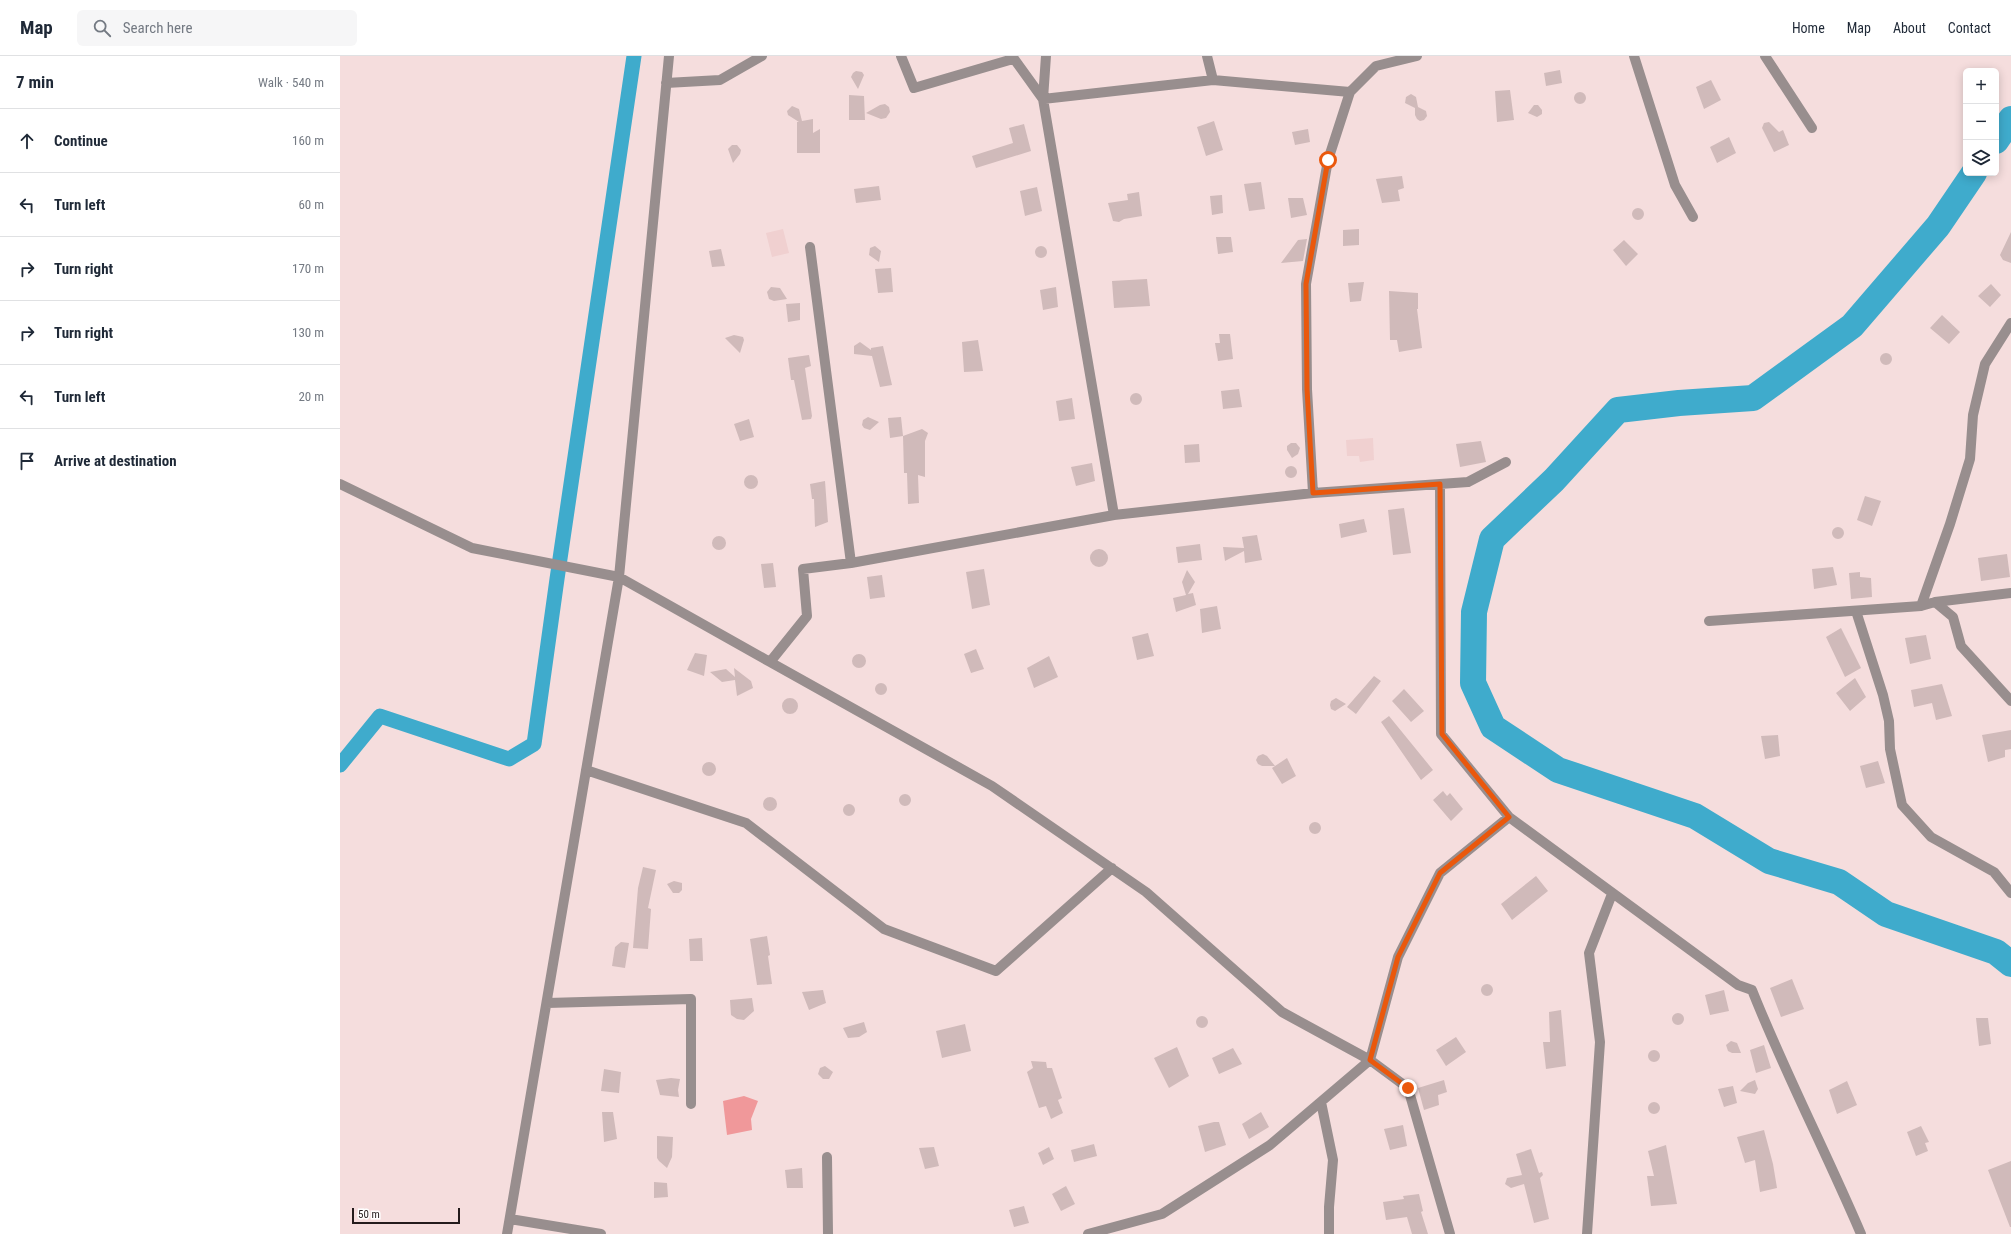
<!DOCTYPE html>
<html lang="en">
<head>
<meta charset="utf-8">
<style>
	:root { --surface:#fff; --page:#f6f6f7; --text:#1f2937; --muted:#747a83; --line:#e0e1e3 }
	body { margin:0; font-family:"Roboto Condensed",sans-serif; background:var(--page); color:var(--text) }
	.controls { position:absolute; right:12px; top:12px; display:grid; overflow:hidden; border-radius:6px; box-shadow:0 2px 10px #0003 }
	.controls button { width:36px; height:36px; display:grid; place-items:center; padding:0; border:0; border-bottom:1px solid var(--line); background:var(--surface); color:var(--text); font:20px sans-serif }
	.scale { position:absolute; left:12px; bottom:10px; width:108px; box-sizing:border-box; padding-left:4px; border:2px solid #241b1c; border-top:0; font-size:11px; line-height:14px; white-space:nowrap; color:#241b1c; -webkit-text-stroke:3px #fff; paint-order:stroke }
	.stop { position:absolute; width:12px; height:12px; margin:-9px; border:3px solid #ea580c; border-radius:50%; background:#fff }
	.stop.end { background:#ea580c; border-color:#fff; box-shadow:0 1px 4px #0008 }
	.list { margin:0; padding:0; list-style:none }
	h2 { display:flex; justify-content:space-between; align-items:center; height:52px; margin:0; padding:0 16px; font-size:17px }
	h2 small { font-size:13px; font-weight:400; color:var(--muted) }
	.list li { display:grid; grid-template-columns:26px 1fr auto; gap:12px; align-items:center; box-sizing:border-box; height:64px; padding:0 16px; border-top:1px solid var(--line) }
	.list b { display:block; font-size:15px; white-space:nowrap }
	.list em { font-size:13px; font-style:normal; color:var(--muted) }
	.icon { flex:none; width:22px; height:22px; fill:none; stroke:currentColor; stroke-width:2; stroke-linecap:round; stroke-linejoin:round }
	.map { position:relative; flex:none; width:1671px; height:1178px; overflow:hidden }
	header { display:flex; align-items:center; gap:24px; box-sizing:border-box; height:56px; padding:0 20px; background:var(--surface); border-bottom:1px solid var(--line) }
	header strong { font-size:19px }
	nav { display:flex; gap:22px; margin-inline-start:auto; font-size:14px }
	.search { width:280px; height:36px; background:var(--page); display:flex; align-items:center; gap:10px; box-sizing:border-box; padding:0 14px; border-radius:6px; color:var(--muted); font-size:15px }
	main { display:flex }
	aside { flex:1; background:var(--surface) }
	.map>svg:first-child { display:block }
	.built { fill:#f0d0d0 }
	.forest { fill:#f0989a }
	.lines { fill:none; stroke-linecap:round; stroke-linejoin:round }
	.canal { stroke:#3fabcc; stroke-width:15 }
	.river { stroke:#3fabcc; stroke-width:26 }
	.building { fill:#d0baba }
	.minor { stroke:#988e8e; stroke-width:10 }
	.route { stroke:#ea580c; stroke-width:5 }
</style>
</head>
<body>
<header>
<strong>Map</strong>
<div class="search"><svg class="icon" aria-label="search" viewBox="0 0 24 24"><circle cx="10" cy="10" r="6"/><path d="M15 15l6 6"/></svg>Search here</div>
<nav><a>Home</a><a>Map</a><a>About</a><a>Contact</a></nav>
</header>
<main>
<aside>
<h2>7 min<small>Walk · 540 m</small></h2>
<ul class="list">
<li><svg class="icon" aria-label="ahead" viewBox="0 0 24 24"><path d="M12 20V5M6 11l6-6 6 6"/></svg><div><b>Continue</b></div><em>160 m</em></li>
<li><svg class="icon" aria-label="left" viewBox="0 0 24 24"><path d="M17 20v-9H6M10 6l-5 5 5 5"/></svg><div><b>Turn left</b></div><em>60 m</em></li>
<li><svg class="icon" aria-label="right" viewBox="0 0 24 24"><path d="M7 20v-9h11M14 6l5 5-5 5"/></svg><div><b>Turn right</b></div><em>170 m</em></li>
<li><svg class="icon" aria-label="right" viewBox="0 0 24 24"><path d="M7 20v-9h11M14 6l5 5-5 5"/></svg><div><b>Turn right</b></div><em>130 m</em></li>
<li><svg class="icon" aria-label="left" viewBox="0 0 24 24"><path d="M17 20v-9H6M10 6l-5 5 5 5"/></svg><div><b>Turn left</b></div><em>20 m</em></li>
<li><svg class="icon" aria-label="arrive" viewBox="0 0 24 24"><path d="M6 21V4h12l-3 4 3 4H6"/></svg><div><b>Arrive at destination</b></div></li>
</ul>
</aside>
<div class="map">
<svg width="1671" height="1178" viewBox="0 0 1671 1178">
	<rect width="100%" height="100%" fill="#f5dddd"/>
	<path class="built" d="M 443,173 L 449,197 L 432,201 L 426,177 Z
		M 1033,382 L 1034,404 L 1020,406 L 1019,400 L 1007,400 L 1006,384 Z"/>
	<path class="forest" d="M 404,1040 L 418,1045 L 411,1063 L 412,1074 L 387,1079 L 383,1045 Z"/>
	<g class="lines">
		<path class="canal" d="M 0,709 L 40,660 L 169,703 L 194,688 L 217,523 L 294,0"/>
		<path class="river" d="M 1656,85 L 1671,63
			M 1634,117 L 1598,170 L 1512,270 L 1413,342 L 1339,347 L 1278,354 L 1214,424 L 1152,483 L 1134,556 L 1133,627 L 1153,671 L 1218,714 L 1355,760 L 1429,805 L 1499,826 L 1546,858 L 1656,896 L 1671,908"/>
	</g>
	<path class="building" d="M 1220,14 L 1222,27 L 1206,30 L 1204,17 Z
		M 516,15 L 522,16 L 524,19 L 518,33 L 511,21 L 513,17 Z
		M 1371,24 L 1381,44 L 1364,53 L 1356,31 Z
		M 1170,34 L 1174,64 L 1157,66 L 1155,35 Z
		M1234 42a6 6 0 1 1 12 0a6 6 0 1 1-12 0Z
		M 1071,38 L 1076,41 L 1078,51 L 1086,55 L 1087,60 L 1084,64 L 1080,65 L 1077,63 L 1075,59 L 1075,52 L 1065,47 L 1066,41 Z
		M 509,39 L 524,40 L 525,64 L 509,64 Z
		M 545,48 L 549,51 L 550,56 L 546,62 L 541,63 L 526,57 L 540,49 Z
		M 1194,49 L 1198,49 L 1202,54 L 1202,58 L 1197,61 L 1188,57 Z
		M 452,50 L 459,53 L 462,65 L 473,63 L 473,77 L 480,73 L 480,97 L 457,97 L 457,66 L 459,66 L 448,59 L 447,55 Z
		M 874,65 L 883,94 L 866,100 L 857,71 Z
		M 1429,66 L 1439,76 L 1443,74 L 1449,89 L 1434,96 L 1422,72 L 1424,67 Z
		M 684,68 L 691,95 L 636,112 L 632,100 L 673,87 L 669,72 Z
		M 968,73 L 970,86 L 955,89 L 952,76 Z
		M 1389,81 L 1396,97 L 1377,107 L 1370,91 Z
		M 392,89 L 397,89 L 401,94 L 400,98 L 393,107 L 388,93 Z
		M 1062,120 L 1064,132 L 1058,134 L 1060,145 L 1042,147 L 1036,123 Z
		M 921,126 L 925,153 L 909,155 L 904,128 Z
		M 539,130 L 541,144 L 516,147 L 514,133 Z
		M 697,131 L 702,155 L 685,160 L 680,135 Z
		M 799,136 L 802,160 L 784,163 L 779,166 L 773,165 L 768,147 L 788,144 L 787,138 Z
		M 882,139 L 883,157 L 872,159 L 870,140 Z
		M 948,142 L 963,142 L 967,159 L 951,162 Z
		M1292 158a6 6 0 1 1 12 0a6 6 0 1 1-12 0Z
		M 1019,173 L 1019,189 L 1003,190 L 1003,174 Z
		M 1671,176 L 1671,207 L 1663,204 L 1660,199 Z
		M 876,181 L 891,181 L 893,196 L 878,198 Z
		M 967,183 L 963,205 L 941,207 L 958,184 Z
		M 1284,184 L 1298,198 L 1286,210 L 1273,194 Z
		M695 196a6 6 0 1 1 12 0a6 6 0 1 1-12 0Z
		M 535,190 L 541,195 L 539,206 L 529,199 L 530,192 Z
		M 381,193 L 385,210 L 372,211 L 369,195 Z
		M 551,212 L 553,236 L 538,237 L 535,213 Z
		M 807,223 L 810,250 L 774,252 L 772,225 Z
		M 1024,226 L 1021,245 L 1010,246 L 1008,227 Z
		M 1651,228 L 1661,239 L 1650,251 L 1638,240 Z
		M 431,231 L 440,232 L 447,243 L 434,245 L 429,243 L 427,236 Z
		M 716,231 L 718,251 L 703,254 L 700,234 Z
		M 1049,235 L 1078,237 L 1078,253 L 1077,253 L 1082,292 L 1059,296 L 1057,284 L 1050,284 Z
		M 460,247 L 460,264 L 448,266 L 446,248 Z
		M 1602,259 L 1620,276 L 1609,288 L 1590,272 Z
		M 879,278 L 890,278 L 893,303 L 878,305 L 875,287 L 880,287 Z
		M 394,279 L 403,281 L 404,284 L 400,297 L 385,282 Z
		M 638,284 L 643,315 L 624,316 L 622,286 Z
		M 520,286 L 531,294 L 531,292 L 543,290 L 552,329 L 540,331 L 532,300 L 514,298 L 514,290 Z
		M1540 303a6 6 0 1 1 12 0a6 6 0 1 1-12 0Z
		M 469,299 L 471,310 L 465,312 L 472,360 L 471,363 L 462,364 L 454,324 L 451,324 L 448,302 Z
		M 899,333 L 902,351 L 883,353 L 881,335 Z
		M790 343a6 6 0 1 1 12 0a6 6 0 1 1-12 0Z
		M 732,342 L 735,363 L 719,365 L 716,345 Z
		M 528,361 L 539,366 L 530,374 L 524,372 L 522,369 L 523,364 Z
		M 561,361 L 563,380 L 550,382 L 548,362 Z
		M 409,363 L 414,381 L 400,385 L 394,368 Z
		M 582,373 L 588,377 L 585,385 L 585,421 L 578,419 L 579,447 L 568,448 L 567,417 L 564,417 L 563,380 Z
		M 1141,385 L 1146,406 L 1120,411 L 1116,388 Z
		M 951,387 L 956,387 L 960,392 L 958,398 L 952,402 L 947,394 L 947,390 Z
		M 859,388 L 860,406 L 845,407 L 844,389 Z
		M 752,407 L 755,425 L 736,430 L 731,411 Z
		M945 416a6 6 0 1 1 12 0a6 6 0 1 1-12 0Z
		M404 426a7 7 0 1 1 14 0a7 7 0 1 1-14 0Z
		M 485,425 L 488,466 L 475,471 L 474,443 L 472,443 L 470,428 Z
		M 1525,440 L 1541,445 L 1532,470 L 1517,464 Z
		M 1064,452 L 1071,497 L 1053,499 L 1048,454 Z
		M 1024,463 L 1027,476 L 1001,482 L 999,468 Z
		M1492 477a6 6 0 1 1 12 0a6 6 0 1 1-12 0Z
		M 917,479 L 922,504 L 905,507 L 904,495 L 885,505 L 883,491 L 904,492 L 902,481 Z
		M372 487a7 7 0 1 1 14 0a7 7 0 1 1-14 0Z
		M 860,488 L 862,504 L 838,507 L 836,491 Z
		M750 502a9 9 0 1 1 18 0a9 9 0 1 1-18 0Z
		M 1667,498 L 1670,521 L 1641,525 L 1638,502 Z
		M 433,507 L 436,531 L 424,532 L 421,508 Z
		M 1493,511 L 1497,529 L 1474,533 L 1472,513 Z
		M 644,513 L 650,549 L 632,553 L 626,516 Z
		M 847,514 L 855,526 L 848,538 L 853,537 L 856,549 L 836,556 L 833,542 L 846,539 L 842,526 Z
		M 1520,516 L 1520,521 L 1531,522 L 1532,541 L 1511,543 L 1509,517 Z
		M 542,519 L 545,541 L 530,543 L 527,521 Z
		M 877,550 L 881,573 L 862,577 L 860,553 Z
		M 1501,572 L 1521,612 L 1505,621 L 1486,581 Z
		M 808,577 L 814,600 L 797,604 L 792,581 Z
		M 1586,579 L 1591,603 L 1570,608 L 1565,582 Z
		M 636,593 L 644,613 L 631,617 L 624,598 Z
		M 355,597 L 367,599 L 364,620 L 347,614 Z
		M512 605a7 7 0 1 1 14 0a7 7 0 1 1-14 0Z
		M 709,600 L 718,621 L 694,632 L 687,612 Z
		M 394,612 L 411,625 L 413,632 L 397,640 L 395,624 L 382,626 L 370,616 L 386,613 L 395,621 Z
		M 1034,620 L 1041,625 L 1016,658 L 1007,651 Z
		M 1515,622 L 1526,641 L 1510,655 L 1496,637 Z
		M535 633a6 6 0 1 1 12 0a6 6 0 1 1-12 0Z
		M 1602,628 L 1612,660 L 1596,664 L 1592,647 L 1574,651 L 1571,634 Z
		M 1064,633 L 1084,655 L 1071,666 L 1052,645 Z
		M 996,642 L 1006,648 L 995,655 L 991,653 L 990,649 L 991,645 Z
		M442 650a8 8 0 1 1 16 0a8 8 0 1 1-16 0Z
		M 1049,660 L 1093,714 L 1081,724 L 1041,666 Z
		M 1671,674 L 1671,693 L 1665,694 L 1665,701 L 1648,706 L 1642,679 Z
		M 1438,679 L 1440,700 L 1425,703 L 1421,680 Z
		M 923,698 L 927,700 L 935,710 L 922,710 L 918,708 L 916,704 L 918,700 Z
		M 947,702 L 956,720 L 942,728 L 932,712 Z
		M 1538,705 L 1545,727 L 1526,732 L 1520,710 Z
		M362 713a7 7 0 1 1 14 0a7 7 0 1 1-14 0Z
		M 1103,735 L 1107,740 L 1110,737 L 1123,753 L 1111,765 L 1093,744 Z
		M559 744a6 6 0 1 1 12 0a6 6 0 1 1-12 0Z
		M423 748a7 7 0 1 1 14 0a7 7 0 1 1-14 0Z
		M503 754a6 6 0 1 1 12 0a6 6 0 1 1-12 0Z
		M969 772a6 6 0 1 1 12 0a6 6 0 1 1-12 0Z
		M 303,811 L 316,814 L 308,852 L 311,853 L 308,893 L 293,892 L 298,832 Z
		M 1196,820 L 1208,835 L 1172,864 L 1161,848 Z
		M 334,825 L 342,827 L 342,834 L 339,837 L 333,837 L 327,828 Z
		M 427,880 L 430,899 L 428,900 L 432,928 L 417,929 L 410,883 Z
		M 362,882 L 363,905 L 350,905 L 349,883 Z
		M 281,886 L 289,887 L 285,912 L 272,910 L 275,891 Z
		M 1452,923 L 1464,953 L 1441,961 L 1430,932 Z
		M1141 934a6 6 0 1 1 12 0a6 6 0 1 1-12 0Z
		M 483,934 L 486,947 L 469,954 L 462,936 Z
		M 1384,934 L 1389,955 L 1370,959 L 1365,939 Z
		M 412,942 L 414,955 L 404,964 L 397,963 L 391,959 L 390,944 Z
		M 1221,954 L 1226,1010 L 1206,1013 L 1203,986 L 1210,986 L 1209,956 Z
		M1332 963a6 6 0 1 1 12 0a6 6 0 1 1-12 0Z
		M856 966a6 6 0 1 1 12 0a6 6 0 1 1-12 0Z
		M 1636,962 L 1648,962 L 1651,988 L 1639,990 Z
		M 524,966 L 527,976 L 519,981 L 508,982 L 503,972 Z
		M 625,968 L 631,995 L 602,1002 L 596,975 Z
		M 1116,981 L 1126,996 L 1106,1010 L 1096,994 Z
		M 1391,985 L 1397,987 L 1401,997 L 1392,997 L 1388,995 L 1386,989 Z
		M 1424,989 L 1431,1012 L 1416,1017 L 1410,994 Z
		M 837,991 L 849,1020 L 829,1032 L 814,1002 Z
		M 893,992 L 902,1008 L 879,1018 L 872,1002 Z
		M1308 1000a6 6 0 1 1 12 0a6 6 0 1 1-12 0Z
		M 691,1005 L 706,1006 L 707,1012 L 712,1012 L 722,1042 L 718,1044 L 723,1057 L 711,1063 L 706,1050 L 699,1052 L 687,1016 L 693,1012 Z
		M 485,1010 L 493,1016 L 489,1023 L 483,1023 L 478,1018 L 480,1012 Z
		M 264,1013 L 281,1016 L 279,1037 L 261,1035 Z
		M 331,1022 L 340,1023 L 338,1034 L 339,1041 L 320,1039 L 316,1024 Z
		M 1104,1024 L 1107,1036 L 1098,1039 L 1099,1049 L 1084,1054 L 1078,1032 Z
		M 1415,1024 L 1418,1033 L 1415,1038 L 1400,1035 L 1408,1027 Z
		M 1507,1025 L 1517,1049 L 1497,1058 L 1489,1034 Z
		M 1393,1030 L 1397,1047 L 1384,1051 L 1378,1033 Z
		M1308 1052a6 6 0 1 1 12 0a6 6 0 1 1-12 0Z
		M 262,1056 L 273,1056 L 277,1083 L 264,1086 Z
		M 921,1056 L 929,1071 L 909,1083 L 902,1068 Z
		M 874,1066 L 879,1066 L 886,1089 L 865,1096 L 858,1070 Z
		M 1063,1069 L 1067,1090 L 1050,1094 L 1044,1073 Z
		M 1581,1070 L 1589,1086 L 1585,1087 L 1588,1095 L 1576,1100 L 1567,1076 Z
		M 1424,1074 L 1433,1108 L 1437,1132 L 1420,1136 L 1415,1104 L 1405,1107 L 1397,1081 Z
		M 317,1080 L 333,1081 L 332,1101 L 327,1112 L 319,1105 L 317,1102 Z
		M 754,1088 L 757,1100 L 734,1106 L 731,1094 Z
		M 1326,1089 L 1337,1148 L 1311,1150 L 1307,1120 L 1314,1120 L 1308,1095 Z
		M 594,1091 L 599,1110 L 585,1113 L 579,1092 Z
		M 709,1091 L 714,1103 L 703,1109 L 698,1097 Z
		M 1191,1093 L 1199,1117 L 1202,1116 L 1203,1119 L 1200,1122 L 1209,1163 L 1194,1167 L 1184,1128 L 1171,1132 L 1165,1128 L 1167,1122 L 1182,1119 L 1176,1098 Z
		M 1671,1105 L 1671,1171 L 1670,1171 L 1648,1114 Z
		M 462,1112 L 463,1132 L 447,1132 L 445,1114 Z
		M 314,1126 L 327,1127 L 328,1141 L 314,1142 Z
		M 726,1130 L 735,1148 L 721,1155 L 712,1138 Z
		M 1079,1138 L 1083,1155 L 1081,1156 L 1088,1178 L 1072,1178 L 1067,1161 L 1046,1164 L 1043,1146 L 1064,1143 L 1063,1140 Z
		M 684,1150 L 689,1167 L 674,1171 L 669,1154 Z"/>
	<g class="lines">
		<path class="minor" d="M 561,0 L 574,32 L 673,3
			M 672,0 L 703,43
			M 706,0 L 703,43 L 774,459
			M 867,0 L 873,24
			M 1294,0 L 1335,129 L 1353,161
			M 1425,0 L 1472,72
			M 326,27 L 380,24 L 422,0
			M 703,43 L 873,24 L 1010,36 L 1036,10 L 1077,0
			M 470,191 L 511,507
			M 0,428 L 132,492 L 279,521 L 430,606 L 467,560 L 463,513 L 511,507 L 774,459 L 973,437 L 1128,426 L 1166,406
			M 973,437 L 967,333 L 966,228 L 988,104 L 1010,36
			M 1595,546 L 1613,561 L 1621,590 L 1671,645
			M 1581,550 L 1610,468 L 1630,403 L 1633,359 L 1645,308 L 1671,267
			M 1516,555 L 1543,639 L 1549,665 L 1550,693 L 1562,749 L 1591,781 L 1654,816 L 1671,837
			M 1369,565 L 1581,550 L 1595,546 L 1671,537
			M 430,606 L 652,730 L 806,836 L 942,956 L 1030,1004 L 1058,901 L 1100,817 L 1169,761 L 1101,678 L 1100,428
			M 246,714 L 406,767 L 544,873 L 656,915 L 772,812
			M 1169,761 L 1398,929 L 1412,934 C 1445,1017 1486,1096 1521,1178
			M 207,947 L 351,943 L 351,1048
			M 981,1046 L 993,1104 L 989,1151 L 989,1178
			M 487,1101 L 488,1178
			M 170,1163 L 261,1178
			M 167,1178 L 279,521 L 329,0
			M 748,1178 L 822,1158 L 930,1089 L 1030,1004 L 1068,1032 L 1110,1178
			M 1247,1178 L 1260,986 L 1249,897 L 1272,838"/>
	</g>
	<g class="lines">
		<path class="route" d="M 988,104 L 966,228 L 967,333 L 973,437 L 1100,428 L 1102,678 L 1169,761 L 1100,817 L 1058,901 L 1030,1004 L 1068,1032"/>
	</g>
</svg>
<div class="controls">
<button>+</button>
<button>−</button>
<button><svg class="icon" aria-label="layers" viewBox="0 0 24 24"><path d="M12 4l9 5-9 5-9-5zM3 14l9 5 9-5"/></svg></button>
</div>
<div class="scale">50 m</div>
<div class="stop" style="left:988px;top:104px"></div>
<div class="stop end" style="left:1068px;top:1032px"></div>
</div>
</main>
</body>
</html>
